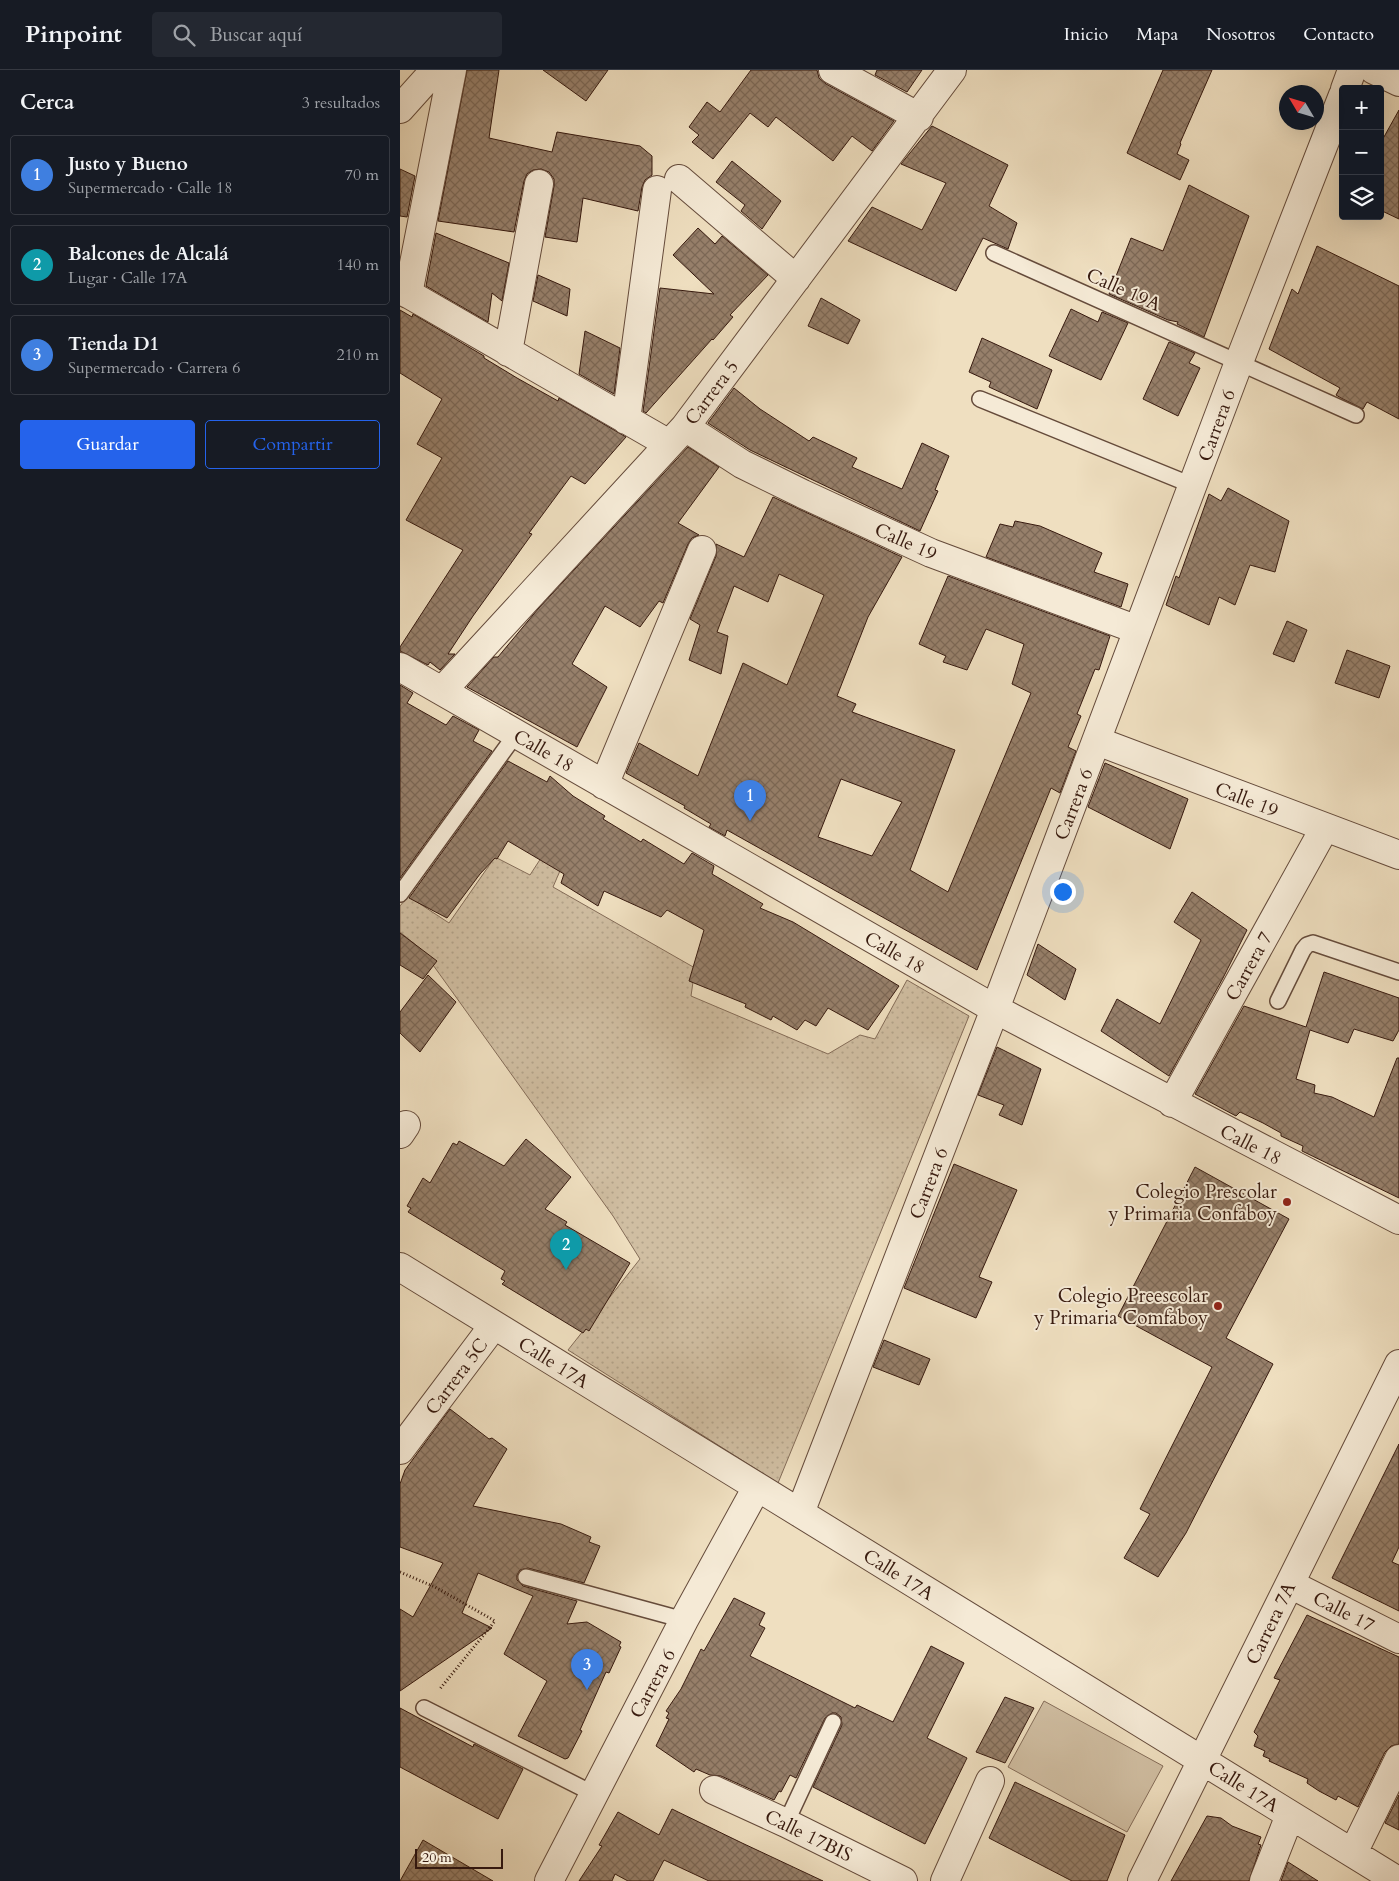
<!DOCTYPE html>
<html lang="es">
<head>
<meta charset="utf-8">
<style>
	:root { --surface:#171b24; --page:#242831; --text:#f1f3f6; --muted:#9ea1a6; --line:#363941; --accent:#2563eb }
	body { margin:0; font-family:Cardo,serif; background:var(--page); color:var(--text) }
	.controls { position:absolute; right:15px; top:15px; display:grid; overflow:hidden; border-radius:5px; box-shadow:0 5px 20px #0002 }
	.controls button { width:45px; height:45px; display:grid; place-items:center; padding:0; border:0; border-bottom:1px solid var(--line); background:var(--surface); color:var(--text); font:25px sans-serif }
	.compass { position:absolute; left:879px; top:15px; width:45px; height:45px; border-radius:50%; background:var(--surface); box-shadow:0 5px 20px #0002; rotate:308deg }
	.scale { position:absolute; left:15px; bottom:12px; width:88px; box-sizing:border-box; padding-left:5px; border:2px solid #371a0f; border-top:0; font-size:14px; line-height:18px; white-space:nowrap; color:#371a0f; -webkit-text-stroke:4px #f5ead6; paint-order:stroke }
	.you { position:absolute; left:662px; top:821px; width:18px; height:18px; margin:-12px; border:4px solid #fff; border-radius:50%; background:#1a73e8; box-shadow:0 0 0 8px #1a73e833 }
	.badge { display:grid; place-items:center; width:32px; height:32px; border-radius:50%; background:var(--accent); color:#fff; font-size:16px; font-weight:700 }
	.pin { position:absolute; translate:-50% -41px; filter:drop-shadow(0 1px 2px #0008) }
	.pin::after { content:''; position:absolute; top:26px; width:18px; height:15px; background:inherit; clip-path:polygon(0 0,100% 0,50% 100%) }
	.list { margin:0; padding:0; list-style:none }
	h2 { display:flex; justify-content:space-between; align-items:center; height:65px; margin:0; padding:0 20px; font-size:21px }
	h2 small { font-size:16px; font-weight:400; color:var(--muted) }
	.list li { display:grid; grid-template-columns:32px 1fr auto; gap:15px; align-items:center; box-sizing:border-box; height:80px; margin:0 10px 10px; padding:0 10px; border:1px solid var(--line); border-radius:5px }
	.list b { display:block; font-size:19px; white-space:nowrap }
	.list p { margin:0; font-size:16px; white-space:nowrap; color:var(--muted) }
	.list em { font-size:16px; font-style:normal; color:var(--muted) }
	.actions { display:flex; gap:10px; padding:15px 20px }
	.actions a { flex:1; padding:11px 0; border:1px solid var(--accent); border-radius:5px; text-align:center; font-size:18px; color:var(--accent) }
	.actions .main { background:var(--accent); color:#fff }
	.icon { flex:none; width:28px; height:28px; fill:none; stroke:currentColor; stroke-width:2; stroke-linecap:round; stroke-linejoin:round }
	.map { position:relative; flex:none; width:999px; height:1811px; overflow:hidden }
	header { display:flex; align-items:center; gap:30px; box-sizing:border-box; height:70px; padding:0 25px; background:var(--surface); border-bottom:1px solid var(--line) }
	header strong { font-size:24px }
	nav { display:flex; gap:28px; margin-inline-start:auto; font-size:18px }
	.search { width:350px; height:45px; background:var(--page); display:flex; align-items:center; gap:12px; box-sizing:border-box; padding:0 18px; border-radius:5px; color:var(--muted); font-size:19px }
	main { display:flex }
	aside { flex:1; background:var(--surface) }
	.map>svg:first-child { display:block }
	.green { fill:url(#green-dots); stroke:#846c58 }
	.pitch { fill:#d0bea2; stroke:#846c58 }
	.building { fill:url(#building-cross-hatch); stroke:#371a0f; fill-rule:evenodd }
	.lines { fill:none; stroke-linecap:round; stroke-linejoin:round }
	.service-casing { stroke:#654b3b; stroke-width:18 }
	.minor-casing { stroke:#654b3b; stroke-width:30 }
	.path { stroke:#371a0f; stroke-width:3; stroke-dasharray:1 2.5; stroke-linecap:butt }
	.service { stroke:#f5ead6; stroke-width:15 }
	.minor { stroke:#f5ead6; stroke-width:28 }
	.poi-dot { fill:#8f2418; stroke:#f5ead6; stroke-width:2 }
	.labels { text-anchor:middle; stroke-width:4; stroke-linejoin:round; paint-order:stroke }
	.street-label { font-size:19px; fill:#371a0f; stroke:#f5ead6 }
	.poi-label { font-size:19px; fill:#371a0f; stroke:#f5ead6; text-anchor:end }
</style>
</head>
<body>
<header>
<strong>Pinpoint</strong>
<div class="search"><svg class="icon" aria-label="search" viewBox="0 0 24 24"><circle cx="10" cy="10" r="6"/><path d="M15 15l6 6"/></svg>Buscar aquí</div>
<nav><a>Inicio</a><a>Mapa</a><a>Nosotros</a><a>Contacto</a></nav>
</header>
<main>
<aside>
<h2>Cerca<small>3 resultados</small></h2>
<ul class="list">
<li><span class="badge" style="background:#3f7fe0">1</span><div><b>Justo y Bueno</b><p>Supermercado · Calle 18</p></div><em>70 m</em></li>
<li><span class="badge" style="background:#0f9aa8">2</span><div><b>Balcones de Alcalá</b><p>Lugar · Calle 17A</p></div><em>140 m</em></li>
<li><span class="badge" style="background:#3f7fe0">3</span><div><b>Tienda D1</b><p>Supermercado · Carrera 6</p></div><em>210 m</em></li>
</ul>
<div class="actions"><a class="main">Guardar</a><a>Compartir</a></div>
</aside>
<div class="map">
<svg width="999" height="1811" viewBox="0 0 999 1811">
	<defs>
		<pattern id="green-dots" width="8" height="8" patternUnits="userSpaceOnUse" patternTransform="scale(1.25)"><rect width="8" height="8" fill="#d0bea2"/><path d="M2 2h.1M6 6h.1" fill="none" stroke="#b3a38a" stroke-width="1.8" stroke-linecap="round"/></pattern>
		<pattern id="building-cross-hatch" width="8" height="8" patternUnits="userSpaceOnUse" patternTransform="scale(1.25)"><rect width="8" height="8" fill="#97806b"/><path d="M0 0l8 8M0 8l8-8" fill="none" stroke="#7c6856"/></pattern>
	</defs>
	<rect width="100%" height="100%" fill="#efdfc0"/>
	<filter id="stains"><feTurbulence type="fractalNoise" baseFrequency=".004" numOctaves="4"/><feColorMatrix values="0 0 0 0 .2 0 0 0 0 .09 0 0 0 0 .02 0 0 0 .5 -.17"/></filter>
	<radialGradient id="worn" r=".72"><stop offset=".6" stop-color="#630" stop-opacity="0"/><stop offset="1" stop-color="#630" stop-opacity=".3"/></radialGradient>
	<path class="green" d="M 178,731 L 188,736 L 153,817 L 295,898 L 291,926 L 428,984 L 460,965 L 475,969 L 507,910 L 569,946 L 378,1413 L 168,1280 L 240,1189 L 213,1146 L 23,881 L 0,862 L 0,836 L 8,826 L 49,853 L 95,787 L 130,805 Z"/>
	<path class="pitch" d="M 644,1631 L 763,1696 L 727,1762 L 608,1697 Z"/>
	<path class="building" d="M 67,0 L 99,0 L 89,68 L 152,82 L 157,62 L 240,76 L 252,86 L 252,105 L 245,110 L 242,117 L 238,141 L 183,128 L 177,172 L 145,167 L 154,116 L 154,109 L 149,102 L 141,99 L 133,100 L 127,104 L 124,111 L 114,162 L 38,151 Z
		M 143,0 L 208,0 L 186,31 Z
		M 351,0 L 417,0 L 419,8 L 426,14 L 494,51 L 472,81 L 452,66 L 433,91 L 376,47 L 368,57 L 350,43 L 313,89 L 292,72 L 299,65 L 289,57 L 307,32 L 320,42 Z
		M 477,0 L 522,0 L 507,22 L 475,5 Z
		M 763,0 L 812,0 L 780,73 L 781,74 L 777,84 L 789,90 L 780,110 L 727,83 Z
		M 999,40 L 999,149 L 980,140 L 980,74 Z
		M 532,56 L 608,95 L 589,136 L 617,153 L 608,179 L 583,168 L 556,221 L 448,171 L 472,137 L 522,160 L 546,113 L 501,94 Z
		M 332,91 L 381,131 L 362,159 L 341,141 L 345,135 L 316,112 Z
		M 0,99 L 15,106 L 7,147 L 0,146 Z
		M 789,115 L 849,146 L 804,267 L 777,254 L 778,252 L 768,250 L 709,224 L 731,168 L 763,181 Z
		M 298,158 L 315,174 L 322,166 L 368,205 L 330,245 L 333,247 L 313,270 L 312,269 L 246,343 L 243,341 L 260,218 L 314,224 L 273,185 Z
		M 36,163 L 109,193 L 102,231 L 92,223 L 88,252 L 26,216 Z
		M 917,176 L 999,216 L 999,349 L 967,332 L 963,339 L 941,328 L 936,325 L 940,318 L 869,279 L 892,219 L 898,224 Z
		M 138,205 L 170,219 L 167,246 L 133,231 Z
		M 421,228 L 460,250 L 448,274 L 408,256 Z
		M 671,239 L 698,252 L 702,242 L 728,253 L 701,310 L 649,286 Z
		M 0,240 L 12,247 L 13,244 L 84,286 L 84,288 L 117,308 L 158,331 L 159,328 L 226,367 L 185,414 L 171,406 L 129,463 L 132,464 L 73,546 L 48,584 L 55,584 L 40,600 L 30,592 L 28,595 L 0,581 L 0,577 L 63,480 L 6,450 L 42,388 L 17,374 L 42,329 L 0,303 Z
		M 185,261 L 220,278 L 214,324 L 179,304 Z
		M 582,268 L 652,300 L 637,339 L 589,317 L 591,312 L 569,302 Z
		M 769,272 L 795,283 L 789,293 L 800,298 L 778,346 L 743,329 Z
		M 334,318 L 360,339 L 409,371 L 413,367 L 457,388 L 452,397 L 502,419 L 522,373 L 549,386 L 535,420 L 538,421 L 520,461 L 350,380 L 308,353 Z
		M 288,377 L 319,397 L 278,453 L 299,465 L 292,468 L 288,474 L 263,533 L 259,531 L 240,557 L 205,536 L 172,594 L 207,617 L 177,677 L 67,617 L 94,587 L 98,587 L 138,539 Z
		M 828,418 L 889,451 L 875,502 L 850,495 L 835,535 L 819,527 L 809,555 L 766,535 L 776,506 L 779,508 L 809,424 L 821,431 Z
		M 373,427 L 502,487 L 468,547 L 437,626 L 456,634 L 452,642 L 555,680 L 510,800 L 548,822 L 631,623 L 612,614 L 624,574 L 586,559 L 567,600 L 543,592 L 546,586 L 519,574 L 548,506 L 710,566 L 699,600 L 695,599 L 677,644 L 681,646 L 668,677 L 676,681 L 660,723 L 651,718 L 577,900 L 327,760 L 325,766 L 309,757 L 311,754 L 284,738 L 285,736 L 226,703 L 239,673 L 298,706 L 343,593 L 387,615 L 424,525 L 379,504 L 368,532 L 334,516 L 317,562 L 328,566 L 321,604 L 289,590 L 300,555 L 290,549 L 316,486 L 316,474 L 344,487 ZM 441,709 L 502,732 L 472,786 L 418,767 Z
		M 615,451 L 640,456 L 702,483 L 694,502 L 728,514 L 721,537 L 586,487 L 600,454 L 613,457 Z
		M 887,551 L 907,560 L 894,592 L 873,584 Z
		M 947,580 L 990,596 L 979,628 L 935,613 Z
		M 0,615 L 13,623 L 7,633 L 46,655 L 53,646 L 79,660 L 73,671 L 92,681 L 0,808 Z
		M 108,691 L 147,712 L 150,706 L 173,726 L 205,746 L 203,749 L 241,772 L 243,769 L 284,794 L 292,783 L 314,796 L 312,804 L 363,834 L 360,838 L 393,852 L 499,916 L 468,960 L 428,938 L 416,956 L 405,950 L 397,960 L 373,946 L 371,950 L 345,937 L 346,934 L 289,911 L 304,860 L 267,840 L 261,847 L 204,821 L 198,836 L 161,813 L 164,804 L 108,771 L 97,789 L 95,788 L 80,804 L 47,848 L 9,828 Z
		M 705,693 L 788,729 L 770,779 L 688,737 Z
		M 792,822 L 847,860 L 823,908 L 769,1006 L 701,961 L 717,929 L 760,954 L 801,870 L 774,852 Z
		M 0,863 L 37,891 L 23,909 L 0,895 Z
		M 638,874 L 676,899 L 665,930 L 627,905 Z
		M 924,902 L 999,928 L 999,960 L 993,971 L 954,959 L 948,973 L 910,960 L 896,1009 L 915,1015 L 914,1023 L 932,1027 L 974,1047 L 997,988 L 999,988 L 999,1128 L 902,1081 L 903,1076 L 881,1066 L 881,1063 L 863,1053 L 840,1042 L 836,1046 L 795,1024 L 844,936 L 906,957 Z
		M 28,905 L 56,932 L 20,982 L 0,963 L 0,942 Z
		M 597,977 L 641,999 L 622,1055 L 599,1045 L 604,1035 L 578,1025 Z
		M 126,1069 L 171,1107 L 145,1139 L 167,1152 L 165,1155 L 230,1193 L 189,1261 L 186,1259 L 183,1263 L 102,1214 L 105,1211 L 101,1209 L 105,1201 L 8,1142 L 11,1138 L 7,1136 L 23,1108 L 30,1113 L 53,1073 L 57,1075 L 59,1071 L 104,1096 Z
		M 554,1094 L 617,1120 L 579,1207 L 592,1212 L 576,1248 L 504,1218 Z
		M 795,1097 L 889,1149 L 826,1268 L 873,1294 L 786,1463 L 758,1507 L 724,1488 L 750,1444 L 740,1439 L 812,1297 L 718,1246 Z
		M 484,1270 L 530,1289 L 519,1315 L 473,1297 Z
		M 50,1339 L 89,1369 L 92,1368 L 107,1379 L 73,1436 L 161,1454 L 191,1467 L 189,1472 L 200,1476 L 184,1513 L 128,1498 L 120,1500 L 117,1505 L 117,1510 L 123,1516 L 177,1531 L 167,1554 L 187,1552 L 221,1572 L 219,1576 L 221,1577 L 209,1603 L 206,1602 L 180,1660 L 182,1661 L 168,1688 L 165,1689 L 118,1666 L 147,1611 L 104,1584 L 133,1526 L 78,1503 L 62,1543 L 92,1558 L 0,1621 L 0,1539 L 13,1547 L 43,1493 L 0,1477 L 0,1414 L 5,1400 Z
		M 999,1374 L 999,1477 L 992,1492 L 999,1495 L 999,1541 L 932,1508 Z
		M 334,1528 L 365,1543 L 359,1555 L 365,1558 L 350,1586 L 455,1638 L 457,1635 L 493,1652 L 531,1576 L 564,1593 L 527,1668 L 567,1688 L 525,1774 L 413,1717 L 442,1655 L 441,1647 L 436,1643 L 432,1643 L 425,1648 L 396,1708 L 390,1705 L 381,1722 L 379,1721 L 374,1730 L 321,1706 L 310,1705 L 296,1699 L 294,1702 L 256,1676 L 269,1649 L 266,1648 L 269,1643 L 266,1641 L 281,1619 L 301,1579 L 304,1581 Z
		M 907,1545 L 999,1587 L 999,1674 L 991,1676 L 985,1682 L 958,1737 L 938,1726 L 936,1730 L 919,1721 L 907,1713 L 908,1709 L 869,1691 L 870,1689 L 863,1686 L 865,1681 L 854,1676 L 858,1666 L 854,1662 L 880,1610 L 874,1608 Z
		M 605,1627 L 634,1638 L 605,1693 L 576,1682 Z
		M 0,1638 L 73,1677 L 74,1674 L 123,1699 L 98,1749 L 0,1697 Z
		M 615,1712 L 725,1765 L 707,1811 L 672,1811 L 589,1768 Z
		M 999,1725 L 999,1760 L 985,1753 Z
		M 272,1739 L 342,1773 L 423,1811 L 309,1811 L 264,1790 L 253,1811 L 228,1811 L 215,1804 L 212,1811 L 179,1811 L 202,1776 L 199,1775 L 218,1742 L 259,1765 Z
		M 807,1746 L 821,1748 L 832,1756 L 861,1767 L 858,1774 L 861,1775 L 849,1811 L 771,1811 Z
		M 23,1770 L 52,1787 L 93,1811 L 0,1811 Z
		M 888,1792 L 918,1811 L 881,1811 Z"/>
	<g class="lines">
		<defs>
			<path id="service" d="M 594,183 L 956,345
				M 580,329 L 794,416
				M 0,824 L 116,664
				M 878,931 L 903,880 L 907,875 L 913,873 L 999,902
				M 126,1507 L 284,1550
				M 24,1638 L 194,1724
				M 386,1753 L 433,1652"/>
			<path id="minor" d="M 433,0 L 519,47
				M 974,0 L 999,12
				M 945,19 L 952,0
				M 0,39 L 35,0
				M 279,109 L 396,209
				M 0,219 L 269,374
				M 8,224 L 52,0
				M 108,282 L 139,114
				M 226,350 L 257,120
				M 285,357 L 342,394 L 403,424 L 531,483 L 738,560
				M 0,597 L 595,939 L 999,1150
				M 42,621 L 285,357 L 552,0
				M 697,671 L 999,785
				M 204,715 L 302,480
				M 772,1033 L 924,759
				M 0,1064 L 6,1055
				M 0,1197 L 998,1811
				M 0,1380 L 94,1255
				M 400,1443 L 595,939 L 839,292 L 943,25
				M 890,1514 L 999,1569
				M 314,1720 L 386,1753 L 503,1811
				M 953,1783 L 999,1689
				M 149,1811 L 284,1550 L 357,1417
				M 545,1811 L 590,1711
				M 742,1811 L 999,1294
				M 864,1811 L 890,1745"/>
		</defs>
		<use href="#service" class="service-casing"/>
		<use href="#minor" class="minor-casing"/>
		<path class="path" d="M 0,1502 L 35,1517 L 95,1551 L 39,1620"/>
		<use href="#service" class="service"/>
		<use href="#minor" class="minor"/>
	</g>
	<g class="poi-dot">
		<circle cx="887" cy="1132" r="5"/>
		<circle cx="818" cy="1236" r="5"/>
	</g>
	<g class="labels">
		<g class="street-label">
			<text transform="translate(724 219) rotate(24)" y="7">Calle 19A</text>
			<text transform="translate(311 322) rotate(-53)" y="7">Carrera 5</text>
			<text transform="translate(816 355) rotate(-70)" y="7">Carrera 6</text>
			<text transform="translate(506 471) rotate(24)" y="7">Calle 19</text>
			<text transform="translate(144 680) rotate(30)" y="7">Calle 18</text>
			<text transform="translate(847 729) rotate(21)" y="7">Calle 19</text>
			<text transform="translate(673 734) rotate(-69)" y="7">Carrera 6</text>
			<text transform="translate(495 882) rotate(30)" y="7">Calle 18</text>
			<text transform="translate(848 896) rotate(-61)" y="7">Carrera 7</text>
			<text transform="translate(851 1074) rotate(27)" y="7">Calle 18</text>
			<text transform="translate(528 1113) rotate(-69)" y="7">Carrera 6</text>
			<text transform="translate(154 1292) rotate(32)" y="7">Calle 17A</text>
			<text transform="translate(56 1306) rotate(-53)" y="7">Carrera 5C</text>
			<text transform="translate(499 1504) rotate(32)" y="7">Calle 17A</text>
			<text transform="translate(944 1541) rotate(27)" y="7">Calle 17</text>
			<text transform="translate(870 1553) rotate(-64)" y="7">Carrera 7A</text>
			<text transform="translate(252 1613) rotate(-62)" y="7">Carrera 6</text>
			<text transform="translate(844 1716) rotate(32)" y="7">Calle 17A</text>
			<text transform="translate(409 1765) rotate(26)" y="7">Calle 17BIS</text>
		</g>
		<g class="poi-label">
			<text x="877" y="1128">Colegio Prescolar<tspan x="877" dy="22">y Primaria Confaboy</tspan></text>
			<text x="808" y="1232">Colegio Preescolar<tspan x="808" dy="22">y Primaria Comfaboy</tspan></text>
		</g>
	</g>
	<rect width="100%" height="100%" filter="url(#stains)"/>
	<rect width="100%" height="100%" fill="url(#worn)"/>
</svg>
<div class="controls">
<button>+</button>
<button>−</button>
<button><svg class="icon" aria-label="layers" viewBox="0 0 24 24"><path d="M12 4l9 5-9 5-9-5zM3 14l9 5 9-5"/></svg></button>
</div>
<svg class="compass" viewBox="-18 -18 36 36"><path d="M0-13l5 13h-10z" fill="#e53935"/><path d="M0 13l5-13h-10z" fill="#9ea1a6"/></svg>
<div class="scale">20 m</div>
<div class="you"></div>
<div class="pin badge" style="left:350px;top:751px;background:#3f7fe0">1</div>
<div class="pin badge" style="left:166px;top:1200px;background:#0f9aa8">2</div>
<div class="pin badge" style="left:187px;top:1620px;background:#3f7fe0">3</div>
</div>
</main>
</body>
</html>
